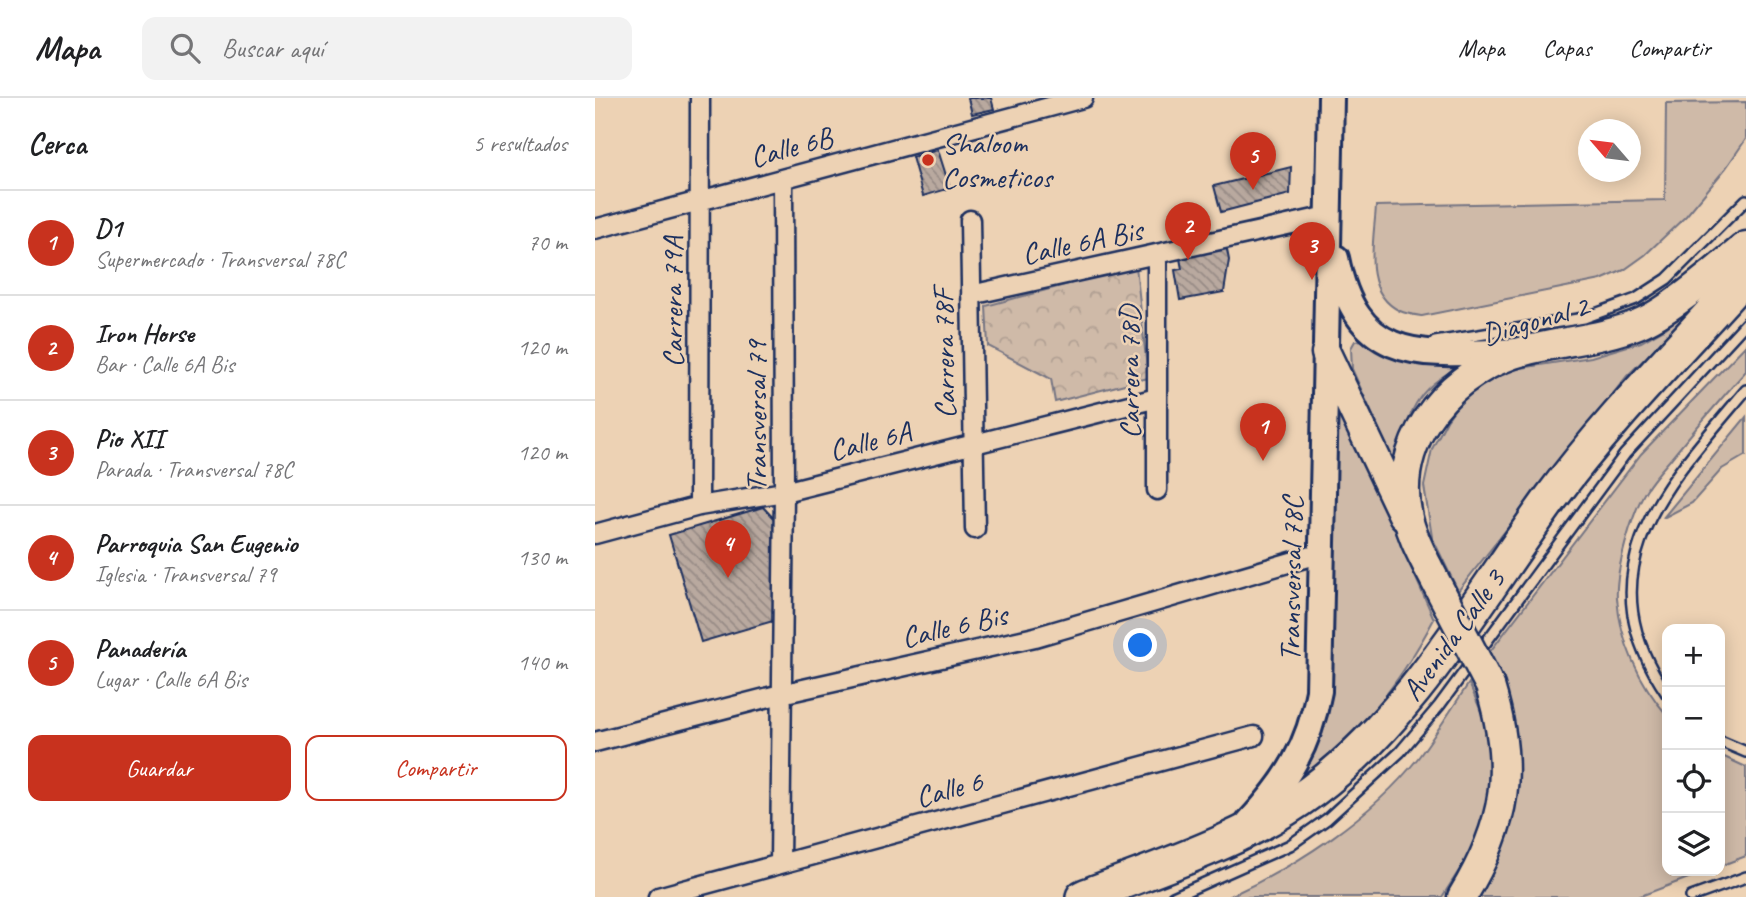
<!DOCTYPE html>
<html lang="es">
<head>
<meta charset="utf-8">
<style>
	:root { --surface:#fff; --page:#f2f2f2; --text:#202124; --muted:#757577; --line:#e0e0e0; --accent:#c8321e }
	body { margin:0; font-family:Caveat,sans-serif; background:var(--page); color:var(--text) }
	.controls { position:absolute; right:21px; bottom:21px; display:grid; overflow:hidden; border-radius:14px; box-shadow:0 4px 18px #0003 }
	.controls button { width:63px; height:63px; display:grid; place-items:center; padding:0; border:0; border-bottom:2px solid var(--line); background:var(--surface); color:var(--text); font:35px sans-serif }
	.compass { position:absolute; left:983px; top:21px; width:63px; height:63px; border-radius:50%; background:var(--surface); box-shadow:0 4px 18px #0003; rotate:298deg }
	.you { position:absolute; left:546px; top:548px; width:24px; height:24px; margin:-18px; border:5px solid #fff; border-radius:50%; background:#1a73e8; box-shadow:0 0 0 10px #1a73e833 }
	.badge { display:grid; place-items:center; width:46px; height:46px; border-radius:50%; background:var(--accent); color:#fff; font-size:23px; font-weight:700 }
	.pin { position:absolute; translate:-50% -58px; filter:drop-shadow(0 2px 4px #0008) }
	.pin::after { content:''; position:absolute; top:37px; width:24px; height:21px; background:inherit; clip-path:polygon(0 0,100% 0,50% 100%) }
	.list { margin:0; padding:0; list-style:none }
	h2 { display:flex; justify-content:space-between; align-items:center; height:91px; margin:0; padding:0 28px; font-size:30px }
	h2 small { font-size:23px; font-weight:400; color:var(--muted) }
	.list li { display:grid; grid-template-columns:46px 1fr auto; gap:21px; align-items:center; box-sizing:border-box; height:105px; padding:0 28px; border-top:2px solid var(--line) }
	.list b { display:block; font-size:26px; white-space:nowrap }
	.list p { margin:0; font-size:23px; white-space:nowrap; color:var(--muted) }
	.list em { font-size:23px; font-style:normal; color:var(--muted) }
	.actions { display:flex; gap:14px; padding:21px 28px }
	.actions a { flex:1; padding:16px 0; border:2px solid var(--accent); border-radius:14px; text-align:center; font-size:24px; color:var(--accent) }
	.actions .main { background:var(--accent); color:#fff }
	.icon { flex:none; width:38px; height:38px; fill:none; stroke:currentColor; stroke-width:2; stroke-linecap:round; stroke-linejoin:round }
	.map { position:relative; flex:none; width:1151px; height:799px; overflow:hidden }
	header { display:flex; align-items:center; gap:42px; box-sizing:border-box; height:98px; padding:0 35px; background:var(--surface); border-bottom:2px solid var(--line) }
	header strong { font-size:33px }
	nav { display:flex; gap:38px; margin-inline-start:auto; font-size:24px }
	.search { width:490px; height:63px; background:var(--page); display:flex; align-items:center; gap:18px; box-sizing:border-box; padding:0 24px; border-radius:14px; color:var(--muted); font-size:26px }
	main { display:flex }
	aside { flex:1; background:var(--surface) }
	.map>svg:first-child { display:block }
	.green { fill:#cfbaa8; stroke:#757483; stroke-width:2 }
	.forest { fill:url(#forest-crowns); stroke:#757483; stroke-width:2 }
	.building { fill:url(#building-back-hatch); stroke:#1b2f5e; stroke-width:2 }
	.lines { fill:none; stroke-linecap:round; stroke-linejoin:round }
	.lane-casing { stroke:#1b2f5e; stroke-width:14 }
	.street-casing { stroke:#1b2f5e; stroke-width:23 }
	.secondary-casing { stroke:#1b2f5e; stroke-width:30 }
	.primary-casing { stroke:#1b2f5e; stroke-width:33 }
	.highway-casing { stroke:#1b2f5e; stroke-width:38 }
	.lane { stroke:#edd2b4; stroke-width:9 }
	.street { stroke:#edd2b4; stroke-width:18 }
	.secondary { stroke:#edd2b4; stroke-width:24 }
	.primary { stroke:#edd2b4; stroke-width:28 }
	.highway { stroke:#edd2b4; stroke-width:33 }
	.primary-bridge-casing { stroke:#1b2f5e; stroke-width:33; stroke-linecap:butt }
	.primary-bridge { stroke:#edd2b4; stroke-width:28 }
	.poi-dot { fill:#c8321e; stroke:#edd2b4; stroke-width:2.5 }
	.labels { text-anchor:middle; stroke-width:5; stroke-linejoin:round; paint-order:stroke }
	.poi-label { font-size:30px; fill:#1b2f5e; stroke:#edd2b4; text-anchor:start }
	.street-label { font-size:30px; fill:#1b2f5e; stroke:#edd2b4 }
</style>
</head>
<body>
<header>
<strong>Mapa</strong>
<div class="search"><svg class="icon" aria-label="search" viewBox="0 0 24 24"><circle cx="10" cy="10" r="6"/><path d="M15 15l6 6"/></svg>Buscar aquí</div>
<nav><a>Mapa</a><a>Capas</a><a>Compartir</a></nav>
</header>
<main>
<aside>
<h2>Cerca<small>5 resultados</small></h2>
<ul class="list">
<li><span class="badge">1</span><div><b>D1</b><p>Supermercado · Transversal 78C</p></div><em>70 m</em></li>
<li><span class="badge">2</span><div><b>Iron Horse</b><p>Bar · Calle 6A Bis</p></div><em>120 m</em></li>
<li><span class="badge">3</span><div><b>Pio XII</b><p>Parada · Transversal 78C</p></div><em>120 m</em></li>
<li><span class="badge">4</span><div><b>Parroquia San Eugenio</b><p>Iglesia · Transversal 79</p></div><em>130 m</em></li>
<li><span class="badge">5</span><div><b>Panadería</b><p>Lugar · Calle 6A Bis</p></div><em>140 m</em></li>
</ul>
<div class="actions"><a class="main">Guardar</a><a>Compartir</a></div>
</aside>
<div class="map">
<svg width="1151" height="799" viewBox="0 0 1151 799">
	<defs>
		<pattern id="forest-crowns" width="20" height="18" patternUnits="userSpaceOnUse" patternTransform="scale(1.75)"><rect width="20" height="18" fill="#cfbaa8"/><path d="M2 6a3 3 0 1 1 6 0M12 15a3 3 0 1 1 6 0" fill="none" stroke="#b1a093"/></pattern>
		<pattern id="building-back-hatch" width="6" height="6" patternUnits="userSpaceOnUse" patternTransform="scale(1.75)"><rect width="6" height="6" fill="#b9a99f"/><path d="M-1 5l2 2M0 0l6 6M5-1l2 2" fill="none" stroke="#968a85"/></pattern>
	</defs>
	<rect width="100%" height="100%" fill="#edd2b4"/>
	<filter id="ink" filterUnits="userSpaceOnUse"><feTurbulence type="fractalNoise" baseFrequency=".0143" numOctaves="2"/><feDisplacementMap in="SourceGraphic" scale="14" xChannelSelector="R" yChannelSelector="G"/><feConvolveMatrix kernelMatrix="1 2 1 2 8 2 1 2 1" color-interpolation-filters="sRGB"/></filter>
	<g filter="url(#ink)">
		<path class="green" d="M 1151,4 L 1151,41 L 1131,70 L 1091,118 L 1050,157 L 1029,172 L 1006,182 L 827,218 C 820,217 811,216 805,213 C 766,194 779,144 781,108 L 1070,102 L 1071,5 Z
			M 1134,179 L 1032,278 L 863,493 L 837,439 L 829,388 L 837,351 L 852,322 L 867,301 L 887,284 L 907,273 L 996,259 L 1046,244 L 1071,230 Z
			M 768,242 L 801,262 L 830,266 L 878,261 C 859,272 837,282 824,301 C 811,319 807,348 801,369 L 757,271 L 756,250 L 760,243 Z
			M 1151,247 L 1151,273 C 1125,302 1099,332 1074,363 C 1066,372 1057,382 1051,392 C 1037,415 1020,474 1022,500 C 1025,543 1044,585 1072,617 L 1072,773 L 1112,773 L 1043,799 L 884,799 C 936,710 929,648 894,555 L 1046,356 Z
			M 742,301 L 839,521 C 805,585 763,641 701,681 C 721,654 731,630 736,597 Z
			M 1151,319 L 1151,357 L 1127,371 L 1097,405 L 1068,420 Z
			M 874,585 L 891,625 L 896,671 L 892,715 L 874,757 L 847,799 L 633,799 C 700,769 777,719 823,660 C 841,636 857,610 874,585 Z
			M 1125,657 L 1151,669 L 1151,758 L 1125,768 Z"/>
		<path class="forest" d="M 541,168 L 553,280 L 460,304 L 456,281 L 393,248 L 391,208 Z"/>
		<path class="building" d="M 373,0 L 396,0 L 399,11 L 377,16 Z
			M 343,52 L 355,90 L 328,98 L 317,59 Z
			M 696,69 L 695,96 L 626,114 L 619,88 Z
			M 631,147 L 634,162 L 629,194 L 585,202 L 580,172 L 587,171 L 584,155 Z
			M 168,409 L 181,423 L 178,523 L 106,544 L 74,437 Z"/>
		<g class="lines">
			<defs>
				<path id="lane" d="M 840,244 L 989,220 L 1041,201 L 1072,181 L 1151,102
					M 1072,596 C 986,471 1072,386 1151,292
					M 1125,643 L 1151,654
					M 578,799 L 695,747 L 732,721 L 805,654 L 844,608 L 1030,356 L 1151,225
					M 1096,799 L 1151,779"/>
				<path id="street" d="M 375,122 L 380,431
					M 0,131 L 488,0
					M 562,156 L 562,392
					M 376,197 L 733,118
					M 104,408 L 105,0
					M 0,436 L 104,408 L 189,394 L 562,300
					M 0,644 L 186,596 L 440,539 L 727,455
					M 185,766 L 189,394 L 188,81
					M 63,799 L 659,638"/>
				<path id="secondary" d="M 741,160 C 763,270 831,256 921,253
					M 654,724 C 692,683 714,649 724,593 L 736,0"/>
				<path id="primary" d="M 731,255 L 808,417
					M 833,469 C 825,453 817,438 813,420 C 797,348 847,282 913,258 C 955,243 1002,243 1043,226 C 1076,213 1122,171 1151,148
					M 867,799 C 912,725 920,671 895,588"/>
				<path id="highway" d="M 488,799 C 565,769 650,743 717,693 C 817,619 884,499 956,400 C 1015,320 1085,251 1151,177"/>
			</defs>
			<use href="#lane" class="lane-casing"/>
			<use href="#street" class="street-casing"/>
			<use href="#secondary" class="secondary-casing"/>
			<use href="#primary" class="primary-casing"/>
			<use href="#highway" class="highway-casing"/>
			<use href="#lane" class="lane"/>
			<use href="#street" class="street"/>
			<use href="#secondary" class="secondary"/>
			<use href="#primary" class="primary"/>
			<use href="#highway" class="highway"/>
			<defs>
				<path id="primary-bridge" d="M 833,469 L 895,588"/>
			</defs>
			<use href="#primary-bridge" class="primary-bridge-casing"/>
			<use href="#primary-bridge" class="primary-bridge"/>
		</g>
	</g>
	<circle class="poi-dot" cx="333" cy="62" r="7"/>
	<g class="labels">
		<g class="poi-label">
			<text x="347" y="55">Shaloom<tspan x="347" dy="34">Cosmeticos</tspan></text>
		</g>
		<g class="street-label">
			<text transform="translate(196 49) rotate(-15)" y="10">Calle 6B</text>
			<text transform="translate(487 144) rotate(-12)" y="10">Calle 6A Bis</text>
			<text transform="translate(77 204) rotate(-90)" y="10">Carrera 79A</text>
			<text transform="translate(940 222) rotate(-16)" y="10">Diagonal 2</text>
			<text transform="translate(349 256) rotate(-91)" y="10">Carrera 78F</text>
			<text transform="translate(534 274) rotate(-90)" y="10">Carrera 78D</text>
			<text transform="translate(161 318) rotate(-90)" y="10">Transversal 79</text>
			<text transform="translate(275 343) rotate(-14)" y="10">Calle 6A</text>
			<text transform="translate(696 481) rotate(-89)" y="10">Transversal 78C</text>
			<text transform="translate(359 528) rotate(-13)" y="10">Calle 6 Bis</text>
			<text transform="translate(858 537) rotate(-54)" y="10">Avenida Calle 3</text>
			<text transform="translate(354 691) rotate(-15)" y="10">Calle 6</text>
		</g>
	</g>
</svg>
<div class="controls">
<button>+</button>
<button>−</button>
<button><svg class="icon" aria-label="locate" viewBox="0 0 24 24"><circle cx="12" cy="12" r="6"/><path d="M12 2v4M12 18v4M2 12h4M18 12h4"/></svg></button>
<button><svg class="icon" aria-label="layers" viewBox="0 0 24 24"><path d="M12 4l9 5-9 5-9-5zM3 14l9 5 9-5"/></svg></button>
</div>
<svg class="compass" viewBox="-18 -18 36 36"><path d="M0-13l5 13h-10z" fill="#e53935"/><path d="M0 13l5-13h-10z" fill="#757577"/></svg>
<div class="you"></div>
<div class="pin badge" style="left:668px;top:363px">1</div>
<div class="pin badge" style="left:593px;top:162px">2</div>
<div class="pin badge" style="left:717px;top:182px">3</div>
<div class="pin badge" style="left:133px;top:480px">4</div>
<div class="pin badge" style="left:658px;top:92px">5</div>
</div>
</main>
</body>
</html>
